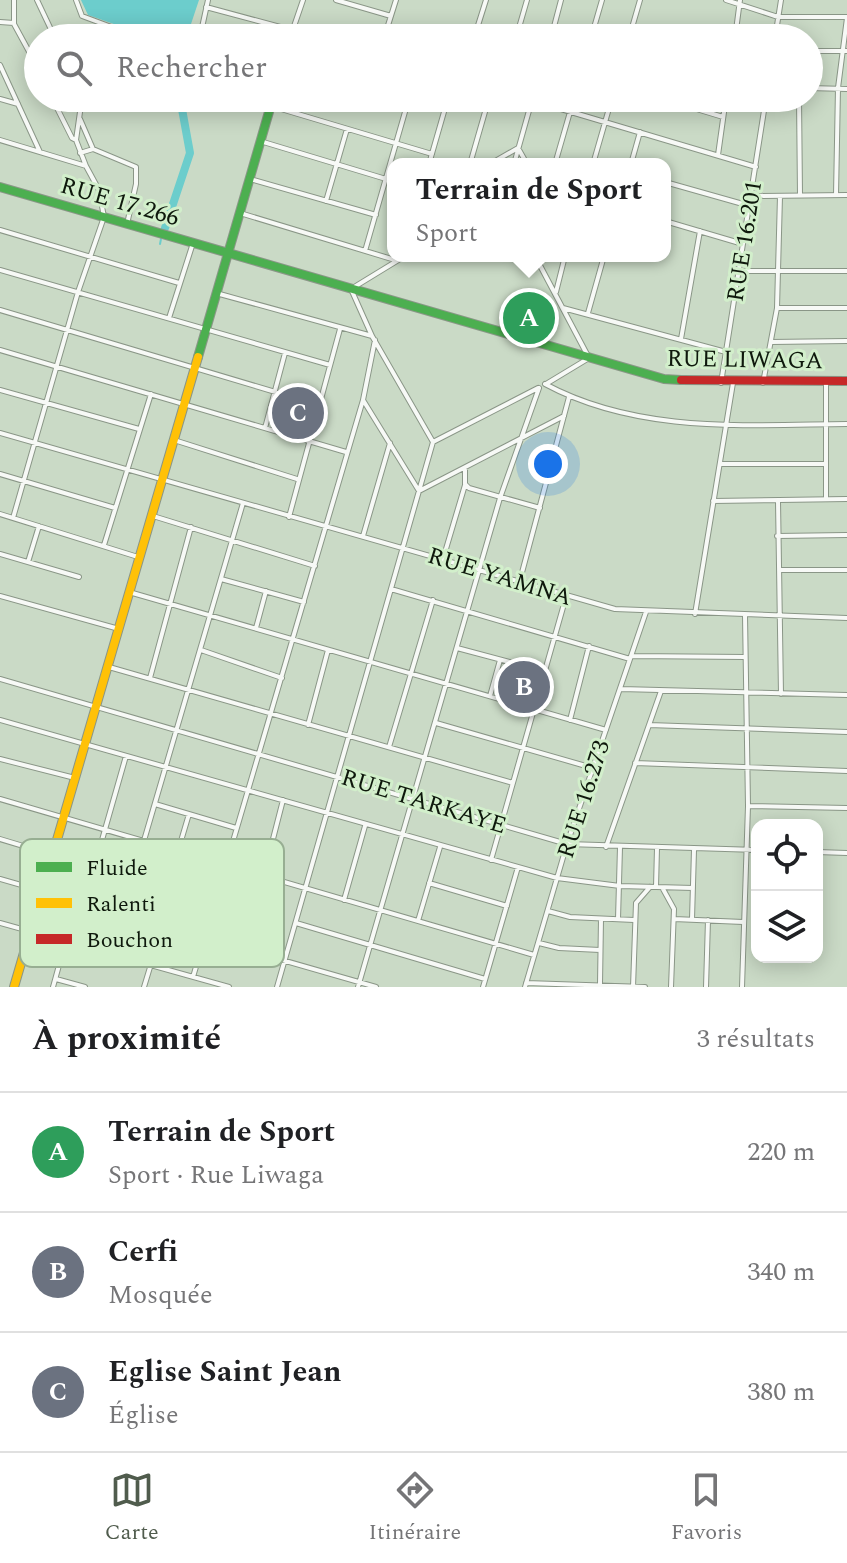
<!DOCTYPE html>
<html lang="fr">
<head>
<meta charset="utf-8">
<style>
	:root { --surface:#fff; --page:#f2f2f2; --text:#202124; --muted:#757577; --line:#e0e0e0; --accent:#505c4d }
	body { margin:0; font-family:Spectral,serif; background:var(--page); color:var(--text) }
	.controls { position:absolute; right:24px; bottom:24px; display:grid; overflow:hidden; border-radius:16px; box-shadow:0 4px 20px #0003 }
	.controls button { width:72px; height:72px; display:grid; place-items:center; padding:0; border:0; border-bottom:2px solid var(--line); background:var(--surface); color:var(--text); font:40px sans-serif }
	.you { position:absolute; left:548px; top:464px; width:28px; height:28px; margin:-20px; border:6px solid #fff; border-radius:50%; background:#1a73e8; box-shadow:0 0 0 12px #1a73e833 }
	.badge { display:grid; place-items:center; width:52px; height:52px; border-radius:50%; background:var(--accent); color:#fff; font-size:26px; font-weight:700 }
	.pin { position:absolute; translate:-50% -50%; border:4px solid #fff; box-shadow:0 2px 8px #0006 }
	.popup { position:absolute; left:387px; top:158px; width:284px; height:104px; box-sizing:border-box; display:grid; place-content:center; border-radius:16px; background:var(--surface); filter:drop-shadow(0 2px 6px #0005); font-size:26px; white-space:nowrap; color:var(--muted) }
	.popup b { font-size:30px; color:var(--text) }
	.popup::after { content:''; position:absolute; left:50%; top:100%; margin-left:-16px; border:16px solid transparent; border-top-color:var(--surface) }
	.list { margin:0; padding:0; list-style:none }
	h2 { display:flex; justify-content:space-between; align-items:center; height:104px; margin:0; padding:0 32px; font-size:34px }
	h2 small { font-size:26px; font-weight:400; color:var(--muted) }
	.list li { display:grid; grid-template-columns:52px 1fr auto; gap:24px; align-items:center; box-sizing:border-box; height:120px; padding:0 32px; border-top:2px solid var(--line) }
	.list b { display:block; font-size:30px; white-space:nowrap }
	.list p { margin:0; font-size:26px; white-space:nowrap; color:var(--muted) }
	.list em { font-size:26px; font-style:normal; color:var(--muted) }
	.icon { flex:none; width:44px; height:44px; fill:none; stroke:currentColor; stroke-width:2; stroke-linecap:round; stroke-linejoin:round }
	.map { position:relative; flex:none; width:847px; height:987px; overflow:hidden }
	.search { position:absolute; background:var(--surface); box-shadow:0 4px 20px #0003; left:24px; right:24px; top:24px; height:88px; display:flex; align-items:center; gap:20px; box-sizing:border-box; padding:0 28px; border-radius:44px; color:var(--muted); font-size:30px }
	.sheet { height:464px; background:var(--surface) }
	nav { display:flex; justify-content:space-around; align-items:center; box-sizing:border-box; height:112px; border-top:2px solid var(--line); background:var(--surface); font-size:22px; color:var(--muted) }
	nav a { display:grid; justify-items:center; gap:4px }
	nav .on { color:var(--accent) }
	.map>svg:first-child { display:block }
	.green { fill:#cdc3a1 }
	.water { fill:#6ccdcc }
	.lines { fill:none; stroke-linecap:round; stroke-linejoin:round }
	.stream { stroke:#6ccdcc; stroke-width:2 }
	.river { stroke:#6ccdcc; stroke-width:8 }
	.street-casing { stroke:#8a9687; stroke-width:6 }
	.fast-casing { stroke:#8a9687; stroke-width:10 }
	.slow-casing { stroke:#8a9687; stroke-width:10 }
	.jam-casing { stroke:#8a9687; stroke-width:10 }
	.street { stroke:#f7f9f6; stroke-width:4 }
	.fast { stroke:#4caf50; stroke-width:8 }
	.slow { stroke:#ffc107; stroke-width:8 }
	.jam { stroke:#c62828; stroke-width:8 }
	.labels { text-anchor:middle; stroke-width:6; stroke-linejoin:round; paint-order:stroke }
	.street-label { font-size:24px; fill:#0e180c; stroke:#d2efcb }
	.key { fill:#d2efcb; stroke:#97ae92; stroke-width:2 }
	.key-label { font-size:22px; fill:#0e180c }
</style>
</head>
<body>
<div class="map">
<svg width="847" height="987" viewBox="0 0 847 987">
	<rect width="100%" height="100%" fill="#cadac6"/>
	<path class="green" d="M 512,304 L 551,315 L 546,332 L 507,320 Z"/>
	<path class="water" d="M 81,0 L 199,0 L 187,36 L 183,38 L 154,38 L 88,15 Z"/>
	<g class="lines">
		<path class="stream" d="M 160,244 L 161,239"/>
		<path class="river" d="M 165,228 L 190,153 L 180,98"/>
		<defs>
			<path id="street" d="M 37,0 L 55,38
				M 76,0 L 82,16 L 141,38
				M 336,0 L 391,16
				M 726,0 L 778,17 L 847,17
				M 206,7 L 321,38
				M 0,22 L 14,23 L 14,0
				M 14,24 L 38,68
				M 201,32 L 208,0
				M 290,38 L 303,0
				M 384,38 L 396,0
				M 474,38 L 486,0
				M 516,38 L 527,0
				M 551,38 L 561,0
				M 591,38 L 602,0
				M 629,38 L 640,0
				M 735,38 L 740,0
				M 775,38 L 781,0
				M 809,51 L 847,51
				M 0,65 L 40,152
				M 809,88 L 847,89
				M 52,98 L 72,138 L 76,140
				M 82,98 L 76,140 L 86,166
				M 378,98 L 406,106
				M 524,98 L 756,167
				M 660,98 L 723,117
				M 799,98 L 800,195
				M 0,99 L 18,104
				M 271,106 L 432,154
				M 80,119 L 93,149
				M 0,140 L 86,166 L 99,190 L 104,217 L 78,292 L 13,518
				M 260,141 L 386,179
				M 80,153 L 93,149 L 136,167 L 136,184 L 127,224
				M 718,155 L 726,98
				M 429,164 L 448,98
				M 470,164 L 489,98
				M 490,164 L 518,148 L 527,164
				M 514,164 L 532,100
				M 555,164 L 570,112
				M 593,164 L 612,98
				M 631,164 L 640,132
				M 250,179 L 376,215
				M 665,182 L 750,206
				M 836,195 L 838,88 L 847,18
				M 752,196 L 847,195
				M 326,201 L 347,129
				M 240,213 L 395,260
				M 665,221 L 743,244
				M 0,230 L 179,283
				M 365,251 L 409,98
				M 535,256 L 589,358 L 546,384
				M 0,270 L 330,365
				M 741,271 L 847,271
				M 556,292 L 565,256
				M 216,293 L 372,336
				M 563,308 L 726,352
				M 777,308 L 847,308
				M 0,310 L 319,405
				M 588,313 L 604,256
				M 169,318 L 193,243
				M 681,339 L 700,231
				M 375,340 L 363,400 L 419,491 L 564,416
				M 771,342 L 847,341
				M 0,350 L 346,452
				M 721,383 L 766,98
				M 763,383 L 777,308 L 780,196
				M 545,384 C 638,434 746,425 847,424
				M 0,390 L 139,429
				M 265,428 L 285,353
				M 0,433 L 615,609 L 847,618
				M 174,440 L 297,479
				M 433,442 L 538,388
				M 720,464 L 824,464
				M 465,470 L 465,484 L 469,488 L 540,508
				M 0,474 L 115,508
				M 826,499 L 826,382
				M 713,501 L 847,499
				M 778,501 L 781,694
				M 0,514 L 138,557
				M 153,516 L 315,566
				M 289,517 L 340,329
				M 363,536 L 390,443
				M 777,536 L 847,535
				M 104,545 L 151,394
				M 0,554 L 79,577
				M 443,559 L 465,485
				M 28,562 L 39,526
				M 779,570 L 847,570
				M 221,579 L 304,602
				M 520,580 L 569,397
				M 391,589 L 630,659
				M 129,592 L 606,730
				M 0,596 L 119,629
				M 695,614 L 733,383
				M 256,628 L 266,591
				M 457,648 L 543,671
				M 201,650 L 282,678
				M 631,656 L 745,657
				M 109,667 L 513,783
				M 150,678 L 191,527
				M 0,679 L 567,844 L 757,850
				M 621,689 L 847,695
				M 490,696 L 500,660
				M 0,720 L 557,878 L 620,886 L 693,888
				M 570,720 L 589,646
				M 436,723 L 593,768
				M 308,725 L 328,650
				M 649,725 L 847,732
				M 389,747 L 433,600
				M 0,759 L 75,778
				M 635,763 L 847,771
				M 0,799 L 534,955
				M 155,804 L 236,828
				M 748,806 L 847,808
				M 0,839 L 53,855
				M 606,847 L 661,691
				M 817,852 L 847,853
				M 491,860 L 566,597
				M 133,878 L 215,902
				M 0,879 L 376,987
				M 429,883 L 507,906
				M 656,887 L 657,848
				M 167,888 L 189,814
				M 663,889 L 674,909 L 671,987
				M 344,900 L 365,826
				M 84,903 L 126,756
				M 548,911 L 570,917 L 634,920
				M 618,919 L 620,847
				M 674,919 L 743,922
				M 692,919 L 694,850
				M 418,921 L 440,847
				M 0,923 L 229,987
				M 296,923 L 485,979
				M 539,943 L 559,948 L 600,950
				M 245,948 L 283,800
				M 111,953 L 243,503
				M 193,977 L 363,400
				M 56,979 L 85,987
				M 526,983 L 645,987
				M 600,984 L 601,919
				M 53,987 L 66,940
				M 144,987 L 151,964
				M 277,987 L 433,442 L 372,336 L 351,289 L 405,256
				M 358,987 L 500,498 L 539,388
				M 483,987 L 518,867
				M 525,987 L 567,844 L 646,612
				M 633,987 L 636,903 L 650,887
				M 706,987 L 708,920
				M 742,987 L 748,806 L 745,615"/>
			<path id="fast" d="M 0,187 L 664,379 L 681,380
				M 198,357 L 273,98"/>
			<path id="slow" d="M 14,987 L 198,357"/>
			<path id="jam" d="M 681,380 L 847,381"/>
		</defs>
		<use href="#street" class="street-casing"/>
		<use href="#fast" class="fast-casing"/>
		<use href="#slow" class="slow-casing"/>
		<use href="#jam" class="jam-casing"/>
		<use href="#street" class="street"/>
		<use href="#fast" class="fast"/>
		<use href="#slow" class="slow"/>
		<use href="#jam" class="jam"/>
	</g>
	<g class="labels">
		<g class="street-label">
			<text transform="translate(120 201) rotate(16)" y="8">RUE 17.266</text>
			<text transform="translate(744 241) rotate(-81)" y="8">RUE 16.201</text>
			<text transform="translate(745 359) rotate(1)" y="8">RUE LIWAGA</text>
			<text transform="translate(500 576) rotate(17)" y="8">RUE YAMNA</text>
			<text transform="translate(583 799) rotate(-72)" y="8">RUE 16.273</text>
			<text transform="translate(424 801) rotate(17)" y="8">RUE TARKAYE</text>
		</g>
	</g>
	<rect x="20" y="839" width="264" height="128" rx="12" class="key"/>
	<rect x="36" y="862" width="36" height="10" fill="#4caf50"/>
	<rect x="36" y="898" width="36" height="10" fill="#ffc107"/>
	<rect x="36" y="934" width="36" height="10" fill="#c62828"/>
	<g class="key-label">
		<text x="86" y="875">Fluide</text>
		<text x="86" y="911">Ralenti</text>
		<text x="86" y="947">Bouchon</text>
	</g>
</svg>
<div class="controls">
<button><svg class="icon" aria-label="locate" viewBox="0 0 24 24"><circle cx="12" cy="12" r="6"/><path d="M12 2v4M12 18v4M2 12h4M18 12h4"/></svg></button>
<button><svg class="icon" aria-label="layers" viewBox="0 0 24 24"><path d="M12 4l9 5-9 5-9-5zM3 14l9 5 9-5"/></svg></button>
</div>
<div class="you"></div>
<div class="pin badge" style="left:529px;top:318px;background:#2e9e5b">A</div>
<div class="popup"><b>Terrain de Sport</b>Sport</div>
<div class="pin badge" style="left:524px;top:687px;background:#6b7280">B</div>
<div class="pin badge" style="left:298px;top:413px;background:#6b7280">C</div>
<div class="search"><svg class="icon" aria-label="search" viewBox="0 0 24 24"><circle cx="10" cy="10" r="6"/><path d="M15 15l6 6"/></svg>Rechercher</div>
</div>
<section class="sheet">
<h2>À proximité<small>3 résultats</small></h2>
<ul class="list">
<li><span class="badge" style="background:#2e9e5b">A</span><div><b>Terrain de Sport</b><p>Sport · Rue Liwaga</p></div><em>220 m</em></li>
<li><span class="badge" style="background:#6b7280">B</span><div><b>Cerfi</b><p>Mosquée</p></div><em>340 m</em></li>
<li><span class="badge" style="background:#6b7280">C</span><div><b>Eglise Saint Jean</b><p>Église</p></div><em>380 m</em></li>
</ul>
</section>
<nav>
<a class="on"><svg class="icon" aria-label="map" viewBox="0 0 24 24"><path d="M3 6l6-2 6 2 6-2v14l-6 2-6-2-6 2zM9 4v14M15 6v14"/></svg>Carte</a>
<a><svg class="icon" aria-label="directions" viewBox="0 0 24 24"><path d="M12 3l9 9-9 9-9-9zM9 14v-3h6M13 9l2 2-2 2"/></svg>Itinéraire</a>
<a><svg class="icon" aria-label="saved" viewBox="0 0 24 24"><path d="M7 4h10v16l-5-4-5 4z"/></svg>Favoris</a>
</nav>
</body>
</html>
